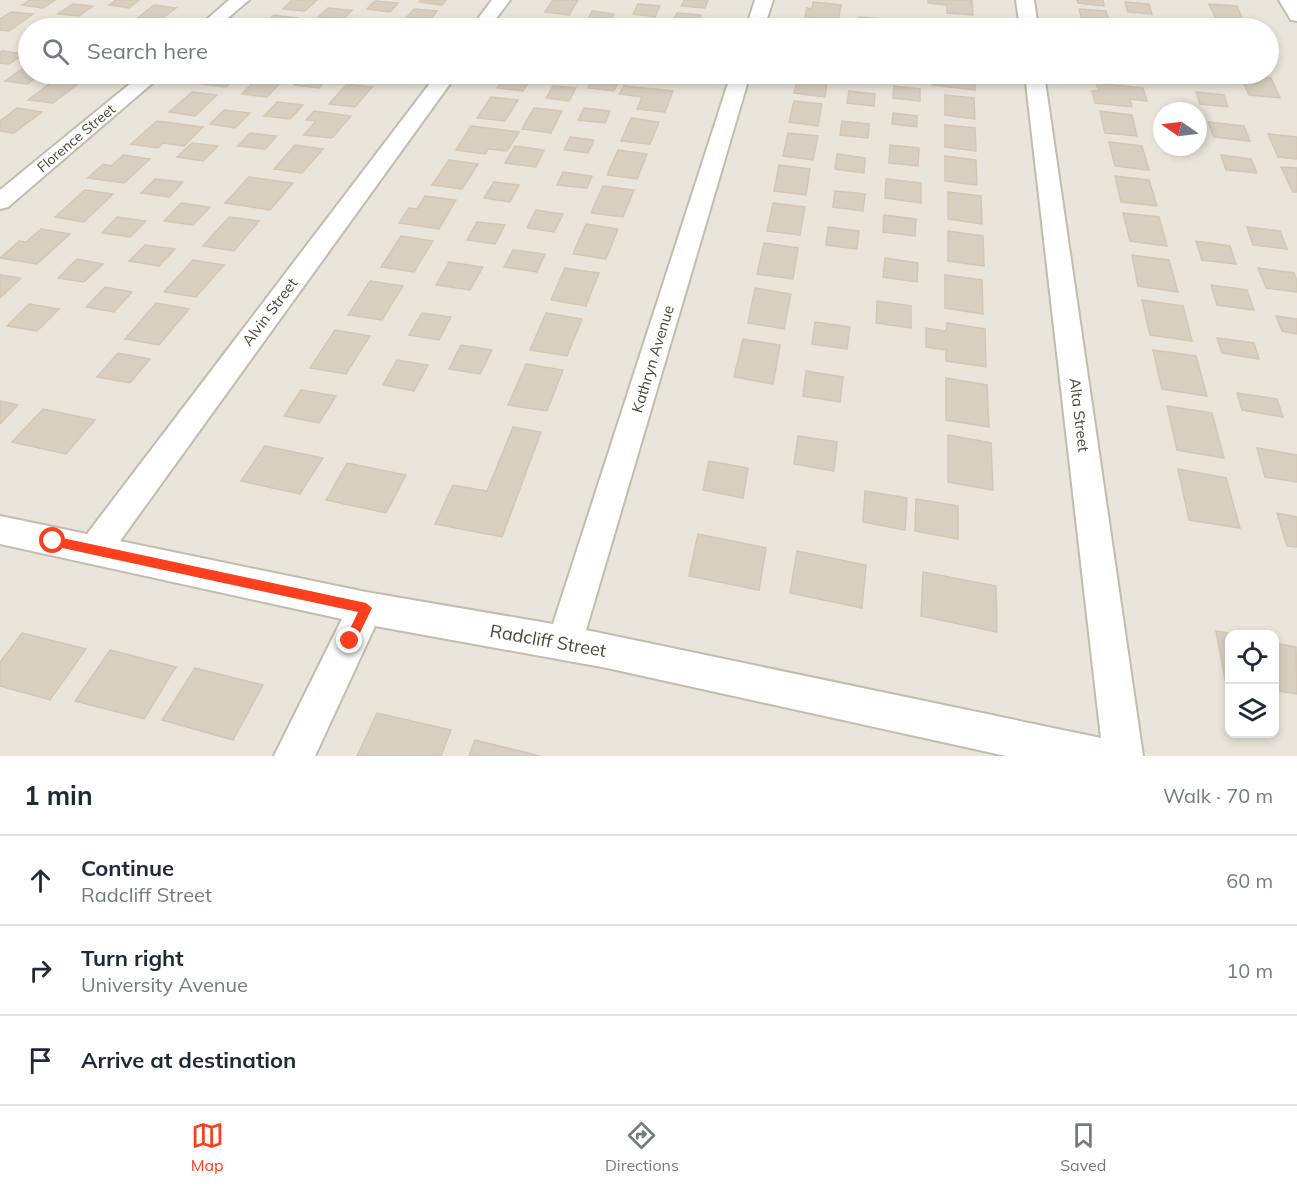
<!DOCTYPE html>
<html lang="en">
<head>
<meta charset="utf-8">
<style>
	:root { --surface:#fff; --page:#f2f2f3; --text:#1f2937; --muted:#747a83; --line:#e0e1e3; --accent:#fc3f1d }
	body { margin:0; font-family:Mulish,sans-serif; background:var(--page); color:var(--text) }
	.controls { position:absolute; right:18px; bottom:18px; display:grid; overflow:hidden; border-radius:12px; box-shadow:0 3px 9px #0003 }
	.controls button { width:54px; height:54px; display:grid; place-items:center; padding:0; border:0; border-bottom:2px solid var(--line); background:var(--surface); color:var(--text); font:30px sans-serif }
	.compass { position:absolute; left:1153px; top:102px; width:54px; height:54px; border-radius:50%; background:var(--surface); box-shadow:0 3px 9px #0003; rotate:284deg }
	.stop { position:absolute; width:18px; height:18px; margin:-14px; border:4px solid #fc3f1d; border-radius:50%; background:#fff }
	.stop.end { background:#fc3f1d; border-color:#fff; box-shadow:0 2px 6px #0008 }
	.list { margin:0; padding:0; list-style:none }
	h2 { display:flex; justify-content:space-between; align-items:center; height:78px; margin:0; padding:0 24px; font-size:26px }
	h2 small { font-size:20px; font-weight:400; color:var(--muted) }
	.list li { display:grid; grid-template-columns:39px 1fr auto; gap:18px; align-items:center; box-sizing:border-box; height:90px; padding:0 24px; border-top:2px solid var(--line) }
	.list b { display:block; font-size:22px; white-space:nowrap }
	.list p { margin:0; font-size:20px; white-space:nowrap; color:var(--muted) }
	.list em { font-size:20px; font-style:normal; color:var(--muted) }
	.icon { flex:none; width:33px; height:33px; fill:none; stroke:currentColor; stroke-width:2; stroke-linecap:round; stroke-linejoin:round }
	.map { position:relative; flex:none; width:1297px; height:756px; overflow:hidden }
	.search { position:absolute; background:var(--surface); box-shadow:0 3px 9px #0003; left:18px; right:18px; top:18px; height:66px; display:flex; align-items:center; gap:15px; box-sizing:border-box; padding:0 21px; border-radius:33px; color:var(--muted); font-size:22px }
	.sheet { height:348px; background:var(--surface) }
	nav { display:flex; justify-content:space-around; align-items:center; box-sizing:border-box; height:84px; border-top:2px solid var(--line); background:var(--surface); font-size:16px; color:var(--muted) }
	nav a { display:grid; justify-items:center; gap:3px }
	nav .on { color:var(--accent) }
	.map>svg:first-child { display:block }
	.residential { fill:#eae5da; fill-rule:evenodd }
	.building { fill:#d8cfc1; stroke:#d3c7b4; stroke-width:1.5 }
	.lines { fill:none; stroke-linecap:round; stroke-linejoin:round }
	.minor-casing { stroke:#c2bbae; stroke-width:4 }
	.minor { fill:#fff; fill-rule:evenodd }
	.route { fill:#fc3f1d }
	.labels { text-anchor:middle; stroke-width:4.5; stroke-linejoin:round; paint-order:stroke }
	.far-street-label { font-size:14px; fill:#4b4439; stroke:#fff }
	.street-label { font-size:15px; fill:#4b4439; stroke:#fff }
	.near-street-label { font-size:18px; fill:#4b4439; stroke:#fff }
</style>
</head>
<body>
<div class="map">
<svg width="1297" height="756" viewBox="0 0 1297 756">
	<rect width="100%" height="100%" fill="#f6f3ec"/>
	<path class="residential" d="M 0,0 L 1297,0 L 1297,756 L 0,756 ZM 28,28 L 1268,28 L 1268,74 L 28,74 ZM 1162,111 L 1198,111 L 1198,147 L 1162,147 ZM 1230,634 L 1274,634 L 1274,734 L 1230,734 Z"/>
	<path class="building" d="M 30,0 L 55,0 L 43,8 L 22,5 Z
		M 116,0 L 139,0 L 129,8 L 109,5 Z
		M 292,0 L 317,0 L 305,11 L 283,9 Z
		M 421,0 L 446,0 L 442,5 L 419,2 Z
		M 553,0 L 578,0 L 569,15 L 545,12 Z
		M 684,0 L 708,0 L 705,8 L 681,6 Z
		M 928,0 L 972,0 L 973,15 L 947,13 L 947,5 L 928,3 Z
		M 1077,0 L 1103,0 L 1104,6 L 1078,3 Z
		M 375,1 L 398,3 L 390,12 L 367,9 Z
		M 813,2 L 841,5 L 838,21 L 805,17 L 807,8 L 812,9 Z
		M 1125,2 L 1149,4 L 1152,14 L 1128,12 Z
		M 73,4 L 93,6 L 79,16 L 58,14 Z
		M 638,4 L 660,6 L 655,17 L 633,14 Z
		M 1209,4 L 1237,6 L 1244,22 L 1216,19 Z
		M 154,5 L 176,8 L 156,23 L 134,21 Z
		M 328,8 L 352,10 L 343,20 L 318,17 Z
		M 414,9 L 437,11 L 424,28 L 400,25 Z
		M 1079,9 L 1106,11 L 1111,27 L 1083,25 Z
		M 592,11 L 614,14 L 609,23 L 587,21 Z
		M 11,12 L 33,14 L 9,31 L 0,30 L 0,19 Z
		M 677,13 L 701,15 L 695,28 L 669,28 Z
		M 274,15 L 297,18 L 285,28 L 259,28 Z
		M 859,17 L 882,19 L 881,28 L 858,26 Z
		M 92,19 L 113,22 L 104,28 L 79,28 Z
		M 541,19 L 565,22 L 561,28 L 535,28 Z
		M 947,19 L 973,21 L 973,28 L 947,28 Z
		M 355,23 L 380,25 L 377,28 L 350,28 Z
		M 2,51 L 24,54 L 9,64 L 0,63 L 0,53 Z
		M 22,69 L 28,70 L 28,74 L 42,74 L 27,84 L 5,81 Z
		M 212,74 L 240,74 L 226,87 L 201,84 Z
		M 306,74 L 314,74 L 331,75 L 319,88 L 294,85 Z
		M 358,74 L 385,74 L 381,79 L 356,76 Z
		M 506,74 L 534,74 L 523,91 L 497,88 Z
		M 652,74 L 680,74 L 676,83 L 649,79 Z
		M 798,74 L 828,77 L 825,97 L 794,93 Z
		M 851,74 L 876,74 L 876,79 L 850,76 Z
		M 933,74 L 975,74 L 975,90 L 932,85 Z
		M 1093,74 L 1123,74 L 1124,78 L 1094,75 Z
		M 1187,74 L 1212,74 L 1215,80 L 1188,77 Z
		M 1240,75 L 1271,78 L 1280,98 L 1249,95 Z
		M 594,77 L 619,80 L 614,91 L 588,88 Z
		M 55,80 L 79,83 L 53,103 L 28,100 Z
		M 255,80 L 279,84 L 267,97 L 242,94 Z
		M 1096,83 L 1143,88 L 1147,101 L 1130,99 L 1132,107 L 1095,103 L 1092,91 L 1099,91 Z
		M 347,84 L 372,87 L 355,107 L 329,104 Z
		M 553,86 L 576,88 L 569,101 L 546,98 Z
		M 624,86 L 673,91 L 665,112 L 637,109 L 642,97 L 619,94 Z
		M 894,86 L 920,89 L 920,101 L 893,98 Z
		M 849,91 L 875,94 L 874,106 L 847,103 Z
		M 192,92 L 217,95 L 195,116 L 169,112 Z
		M 1196,92 L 1224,95 L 1228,107 L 1200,104 Z
		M 945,95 L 974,98 L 975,119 L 945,115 Z
		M 491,97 L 518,100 L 505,121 L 477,118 Z
		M 794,101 L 822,104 L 818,126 L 789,122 Z
		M 277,102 L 303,105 L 290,119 L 264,116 Z
		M 17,108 L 42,112 L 14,133 L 0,131 L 0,121 Z
		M 534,108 L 562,111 L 551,133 L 522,129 Z
		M 584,108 L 610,111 L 605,123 L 578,120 Z
		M 224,110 L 250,113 L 235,128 L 210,124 Z
		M 314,111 L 351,116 L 332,138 L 304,135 L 316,121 L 306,120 Z
		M 1100,111 L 1132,115 L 1137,136 L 1105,133 Z
		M 893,113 L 917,116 L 917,127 L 892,124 Z
		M 631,118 L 659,122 L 650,144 L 621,141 Z
		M 157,121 L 203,127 L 184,146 L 163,143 L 158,148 L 131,144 Z
		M 842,121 L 869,124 L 868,138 L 840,135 Z
		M 1208,122 L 1244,126 L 1250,141 L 1214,137 Z
		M 945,125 L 975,128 L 976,151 L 945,147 Z
		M 471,126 L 519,132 L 507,151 L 488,149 L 485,154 L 456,150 Z
		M 250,133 L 277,136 L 265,149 L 238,146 Z
		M 788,133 L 818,136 L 813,160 L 783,156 Z
		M 1268,134 L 1297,137 L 1297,159 L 1278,157 Z
		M 570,137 L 594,140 L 588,153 L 564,150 Z
		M 1109,142 L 1142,146 L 1149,170 L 1115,166 Z
		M 192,143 L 218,146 L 203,161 L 177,157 Z
		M 295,145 L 323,149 L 302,173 L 274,169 Z
		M 890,145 L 919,148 L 918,166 L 889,163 Z
		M 515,146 L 544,150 L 536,167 L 505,163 Z
		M 618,150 L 647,154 L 637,179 L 607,175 Z
		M 837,154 L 865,158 L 864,173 L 835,169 Z
		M 123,155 L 150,159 L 124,183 L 88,178 L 103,164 L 111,166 Z
		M 1221,155 L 1251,159 L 1257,173 L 1226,170 Z
		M 945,156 L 976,160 L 977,185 L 945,181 Z
		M 449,160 L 478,164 L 462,189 L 432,185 Z
		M 779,165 L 810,169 L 806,195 L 774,191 Z
		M 1281,167 L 1297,168 L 1297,192 L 1293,192 Z
		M 563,172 L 592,176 L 587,188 L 557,185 Z
		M 1115,176 L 1149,180 L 1157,206 L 1121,202 Z
		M 249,177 L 293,183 L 270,210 L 225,203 Z
		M 155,179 L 183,182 L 169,197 L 141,193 Z
		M 886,179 L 921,183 L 921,203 L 885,198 Z
		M 494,182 L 519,185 L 510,202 L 484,198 Z
		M 603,186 L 634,190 L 623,217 L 591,213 Z
		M 85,190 L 113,194 L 84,222 L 55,217 Z
		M 835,191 L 865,194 L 863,211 L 833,207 Z
		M 948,192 L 981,196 L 982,224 L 948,219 Z
		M 425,196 L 456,200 L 439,229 L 399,223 L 409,208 L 417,209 Z
		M 181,203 L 210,207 L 193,225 L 164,221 Z
		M 773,203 L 805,207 L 800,235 L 767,231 Z
		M 536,210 L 563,214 L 554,232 L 527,228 Z
		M 1123,213 L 1159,217 L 1167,246 L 1130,241 Z
		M 884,215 L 916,219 L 915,236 L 883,232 Z
		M 117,217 L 146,221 L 130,237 L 102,233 Z
		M 229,217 L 259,221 L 234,251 L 203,246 Z
		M 477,222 L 505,225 L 495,244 L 467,240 Z
		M 586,224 L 618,229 L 606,259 L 573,254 Z
		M 828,227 L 859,231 L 857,249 L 826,245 Z
		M 1247,227 L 1280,231 L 1287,249 L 1253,245 Z
		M 41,229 L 70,234 L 37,264 L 0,258 L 19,241 L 26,242 Z
		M 948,231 L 983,236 L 984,266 L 948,261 Z
		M 401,236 L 433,241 L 414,272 L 381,267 Z
		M 1196,241 L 1230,246 L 1236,264 L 1202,260 Z
		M 764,243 L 798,248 L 793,279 L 757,274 Z
		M 145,245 L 175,249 L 159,266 L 129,261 Z
		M 513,250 L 545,254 L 537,272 L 504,267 Z
		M 1132,255 L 1169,260 L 1178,292 L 1138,286 Z
		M 885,258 L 918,263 L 917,282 L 883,277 Z
		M 77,259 L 103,264 L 84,282 L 58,278 Z
		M 193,260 L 224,265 L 196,297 L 164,292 Z
		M 449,262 L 483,267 L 470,290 L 436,285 Z
		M 565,268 L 599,273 L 586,306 L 551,300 Z
		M 1258,268 L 1294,273 L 1297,281 L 1297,292 L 1266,288 Z
		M 0,275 L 21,278 L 0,298 Z
		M 945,275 L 982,280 L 983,314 L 945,308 Z
		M 370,281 L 403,286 L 382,320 L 348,315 Z
		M 1211,285 L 1247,290 L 1254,310 L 1217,305 Z
		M 105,287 L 132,292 L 114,312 L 86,307 Z
		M 755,288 L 791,294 L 784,329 L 748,323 Z
		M 1142,300 L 1183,306 L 1192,341 L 1150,335 Z
		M 877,301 L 911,306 L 911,328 L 876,323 Z
		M 156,303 L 189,309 L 159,345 L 125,339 Z
		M 29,304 L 59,309 L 37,331 L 7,326 Z
		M 422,313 L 451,317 L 439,340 L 409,335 Z
		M 546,313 L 582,319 L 567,356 L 530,350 Z
		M 1276,316 L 1297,319 L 1297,334 L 1282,331 Z
		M 815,322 L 850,327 L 847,349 L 812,344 Z
		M 947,323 L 985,329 L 986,367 L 946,361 L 946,350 L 926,347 L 926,328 L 946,331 Z
		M 335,330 L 370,336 L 346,374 L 310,368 Z
		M 1217,338 L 1254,343 L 1259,359 L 1222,353 Z
		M 743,339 L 780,345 L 773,384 L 734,377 Z
		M 461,345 L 492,350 L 480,374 L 449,369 Z
		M 1153,350 L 1196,356 L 1207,396 L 1162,389 Z
		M 118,353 L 150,359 L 130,383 L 97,377 Z
		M 397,360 L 428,365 L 414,391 L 383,385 Z
		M 526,364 L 563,370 L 547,411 L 508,405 Z
		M 806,371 L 843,377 L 840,402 L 803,396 Z
		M 946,378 L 987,385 L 989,427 L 946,420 Z
		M 301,390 L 336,396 L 319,423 L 284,416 Z
		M 1237,393 L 1277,399 L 1283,417 L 1242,410 Z
		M 0,401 L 18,405 L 0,424 Z
		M 1167,406 L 1212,413 L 1224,458 L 1177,450 Z
		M 43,409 L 95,420 L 66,454 L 12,442 Z
		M 513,427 L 541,432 L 502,537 L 435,524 L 453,485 L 487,491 Z
		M 948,435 L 991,443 L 993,490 L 948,482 Z
		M 798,436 L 837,442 L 834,471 L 794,464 Z
		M 265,446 L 323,458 L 300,494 L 241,481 Z
		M 1257,448 L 1297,455 L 1297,482 L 1265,477 Z
		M 709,461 L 748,468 L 743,498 L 703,490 Z
		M 347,463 L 406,475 L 386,513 L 326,500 Z
		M 1178,469 L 1226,478 L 1240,528 L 1189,520 Z
		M 865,491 L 907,498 L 905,530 L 863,522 Z
		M 916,499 L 958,506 L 958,539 L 915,531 Z
		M 1277,513 L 1297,517 L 1297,547 L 1287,546 Z
		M 698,534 L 766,548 L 759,590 L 689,576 Z
		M 797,551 L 866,565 L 862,608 L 790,593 Z
		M 923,572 L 996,586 L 997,632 L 921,616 Z
		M 1216,631 L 1234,634 L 1230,634 L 1230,680 L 1225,679 Z
		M 22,633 L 86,649 L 50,700 L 0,686 L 0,662 Z
		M 1274,643 L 1296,647 L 1297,694 L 1274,690 Z
		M 110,650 L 176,667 L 144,719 L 75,701 Z
		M 195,668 L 263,685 L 233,740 L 162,720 Z
		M 377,713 L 451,730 L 441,756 L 357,756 Z
		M 475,740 L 540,756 L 469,756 Z"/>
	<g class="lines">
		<defs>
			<path id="minor" d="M 229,0 L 249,0 L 216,28 L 197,28 Z
				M 492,0 L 510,0 L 489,28 L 471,28 Z
				M 755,0 L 773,0 L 764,28 L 746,28 Z
				M 1016,0 L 1034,0 L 1038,28 L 1020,28 Z
				M 1279,0 L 1297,0 L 1297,21 L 1291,20 Z
				M 142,74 L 163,74 L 8,207 L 0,209 L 0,190 Z
				M 437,74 L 457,74 L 120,541 L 366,592 L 553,624 L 731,74 L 750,74 L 586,630 L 1101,738 L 1025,74 L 1044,74 L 1143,756 L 1006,756 L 607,668 L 375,626 L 315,756 L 274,756 L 342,619 L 0,544 L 0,516 L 87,534 Z"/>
		</defs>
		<use href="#minor" class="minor-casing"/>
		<use href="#minor" class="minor"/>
	</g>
	<path class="route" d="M 53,536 L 366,603 L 372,608 L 354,645 L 350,647 L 344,641 L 358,612 L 53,546 L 47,541 Z"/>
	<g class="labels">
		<g class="far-street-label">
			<text transform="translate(76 138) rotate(-40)" y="5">Florence Street</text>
		</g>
		<g class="street-label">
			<text transform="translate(270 312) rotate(-53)" y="5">Alvin Street</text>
			<text transform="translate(653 359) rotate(-73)" y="5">Kathryn Avenue</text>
			<text transform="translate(1079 415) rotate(83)" y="5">Alta Street</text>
		</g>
		<g class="near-street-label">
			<text transform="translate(548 641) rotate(10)" y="6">Radcliff Street</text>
		</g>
	</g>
</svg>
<div class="controls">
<button><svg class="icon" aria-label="locate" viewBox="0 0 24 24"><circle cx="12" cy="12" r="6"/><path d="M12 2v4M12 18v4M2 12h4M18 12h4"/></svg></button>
<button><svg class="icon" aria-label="layers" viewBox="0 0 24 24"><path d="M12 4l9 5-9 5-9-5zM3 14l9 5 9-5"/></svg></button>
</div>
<svg class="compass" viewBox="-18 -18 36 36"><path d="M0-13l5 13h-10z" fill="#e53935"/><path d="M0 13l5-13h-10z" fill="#747a83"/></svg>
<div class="stop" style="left:53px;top:541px"></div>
<div class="stop end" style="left:350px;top:641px"></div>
<div class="search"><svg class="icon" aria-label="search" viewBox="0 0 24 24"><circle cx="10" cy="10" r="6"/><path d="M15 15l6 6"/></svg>Search here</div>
</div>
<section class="sheet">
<h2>1 min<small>Walk · 70 m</small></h2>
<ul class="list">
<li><svg class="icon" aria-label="ahead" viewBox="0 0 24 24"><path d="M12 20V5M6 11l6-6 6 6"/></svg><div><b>Continue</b><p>Radcliff Street</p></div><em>60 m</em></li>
<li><svg class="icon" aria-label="right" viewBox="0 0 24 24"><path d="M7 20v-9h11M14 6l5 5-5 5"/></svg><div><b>Turn right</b><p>University Avenue</p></div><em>10 m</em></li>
<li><svg class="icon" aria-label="arrive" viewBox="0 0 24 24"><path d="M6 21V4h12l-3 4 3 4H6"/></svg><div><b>Arrive at destination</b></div></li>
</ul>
</section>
<nav>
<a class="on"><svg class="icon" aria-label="map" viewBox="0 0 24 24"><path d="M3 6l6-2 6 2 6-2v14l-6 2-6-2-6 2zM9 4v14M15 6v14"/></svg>Map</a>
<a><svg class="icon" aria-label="directions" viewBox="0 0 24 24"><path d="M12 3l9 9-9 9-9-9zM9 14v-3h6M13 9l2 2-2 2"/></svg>Directions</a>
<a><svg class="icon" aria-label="saved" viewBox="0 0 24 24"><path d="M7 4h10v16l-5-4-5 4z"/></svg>Saved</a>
</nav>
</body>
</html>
